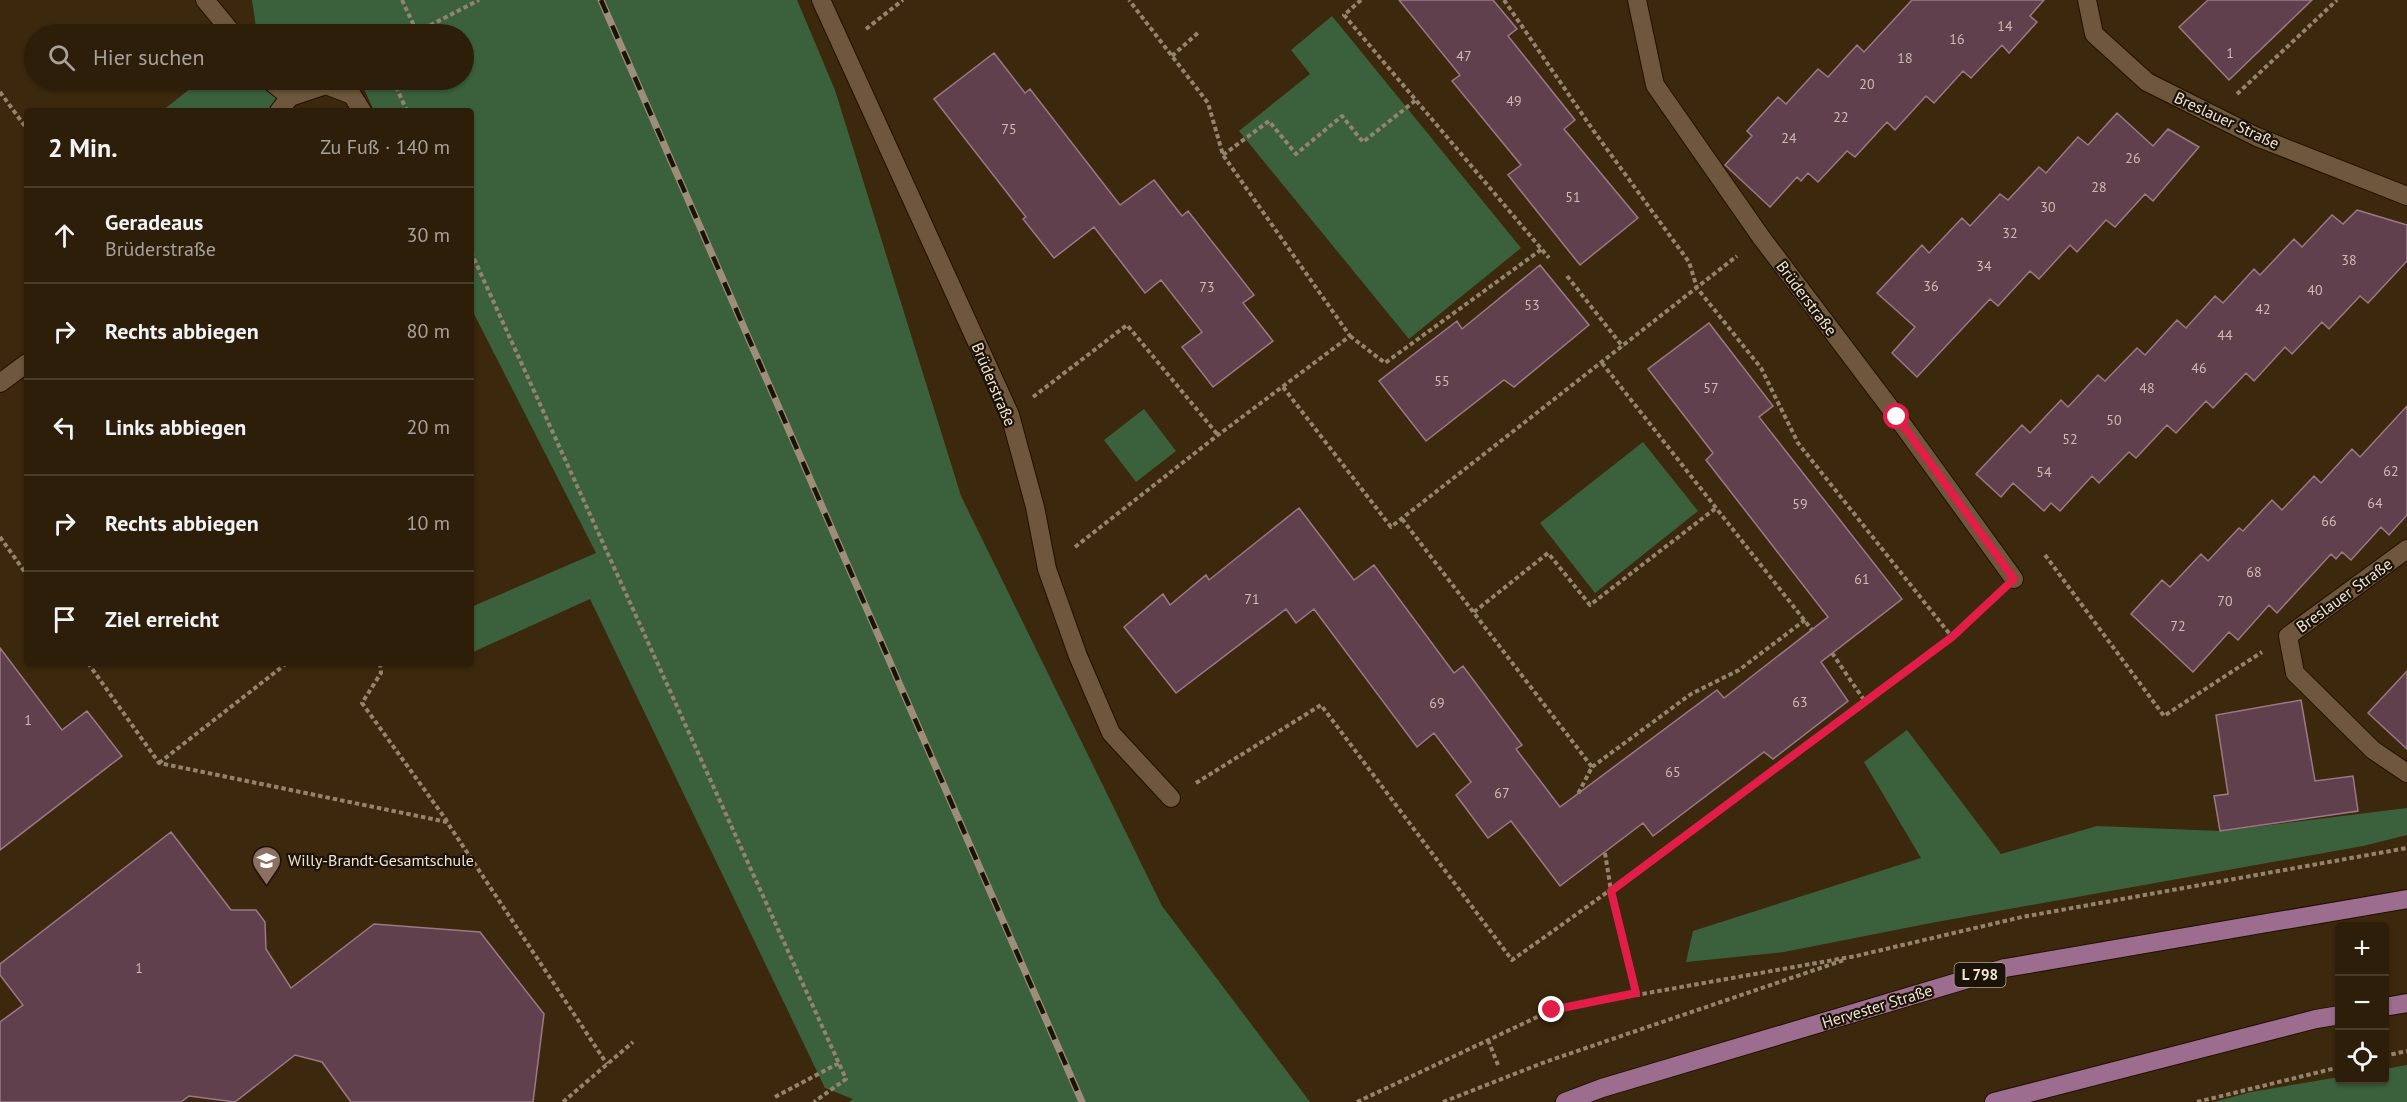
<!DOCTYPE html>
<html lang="de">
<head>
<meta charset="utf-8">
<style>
	:root { --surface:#2d1e0a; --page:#392b18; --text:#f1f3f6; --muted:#a7a29c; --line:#483c2b }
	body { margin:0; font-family:"PT Sans",sans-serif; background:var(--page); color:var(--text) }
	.controls { position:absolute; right:18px; bottom:18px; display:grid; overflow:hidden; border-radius:6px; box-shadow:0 2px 4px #0004 }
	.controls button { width:54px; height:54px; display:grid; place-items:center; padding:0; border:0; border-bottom:2px solid var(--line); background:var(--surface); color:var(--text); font:30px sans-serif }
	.stop { position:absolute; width:18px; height:18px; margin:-14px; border:4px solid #e11d48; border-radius:50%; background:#fff }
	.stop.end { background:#e11d48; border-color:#fff; box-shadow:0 2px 6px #0008 }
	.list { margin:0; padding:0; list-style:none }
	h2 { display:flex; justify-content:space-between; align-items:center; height:78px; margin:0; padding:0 24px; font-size:26px }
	h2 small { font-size:20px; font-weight:400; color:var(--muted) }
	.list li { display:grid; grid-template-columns:39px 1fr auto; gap:18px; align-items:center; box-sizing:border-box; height:96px; padding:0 24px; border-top:2px solid var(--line) }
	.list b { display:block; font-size:22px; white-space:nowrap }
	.list p { margin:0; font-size:20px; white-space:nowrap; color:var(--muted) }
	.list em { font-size:20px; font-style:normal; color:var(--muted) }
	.icon { flex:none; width:33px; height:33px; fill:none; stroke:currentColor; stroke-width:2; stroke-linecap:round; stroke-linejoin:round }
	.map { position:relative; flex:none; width:2407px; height:1102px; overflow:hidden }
	.search { position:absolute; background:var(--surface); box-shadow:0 2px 4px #0004; left:24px; top:24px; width:450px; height:66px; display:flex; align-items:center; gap:15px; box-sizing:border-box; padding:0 21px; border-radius:33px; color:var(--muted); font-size:22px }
	.panel { position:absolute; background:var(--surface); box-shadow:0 2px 4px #0004; left:24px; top:108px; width:450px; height:558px; border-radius:6px }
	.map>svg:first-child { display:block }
	.green { fill:#3b613c }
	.building { fill:#61404e; stroke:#9c7887; stroke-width:1.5 }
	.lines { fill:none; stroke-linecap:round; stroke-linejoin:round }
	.service-casing { stroke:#221000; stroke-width:20 }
	.minor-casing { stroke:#221000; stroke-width:20 }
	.primary-casing { stroke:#221000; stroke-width:20 }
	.path { stroke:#94836e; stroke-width:4; stroke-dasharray:4.5 3; stroke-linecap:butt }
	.service { stroke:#6e573c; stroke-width:18 }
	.minor { stroke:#6e573c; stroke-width:18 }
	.primary { stroke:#9c6d8e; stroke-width:18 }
	.rail-casing { stroke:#9e8d78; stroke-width:7 }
	.rail { stroke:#1c1308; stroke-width:4.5; stroke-dasharray:14; stroke-linecap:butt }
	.route { stroke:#e11d48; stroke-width:8 }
	.labels { text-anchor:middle; stroke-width:4.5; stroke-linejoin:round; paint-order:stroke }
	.number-label { font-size:14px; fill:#cebbb3 }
	.shield { fill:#1c1308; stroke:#b2a598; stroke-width:1.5 }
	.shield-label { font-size:15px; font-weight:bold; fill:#f2e4d5 }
	.street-label { font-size:16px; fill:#f2e4d5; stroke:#1c1308 }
	.poi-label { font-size:16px; fill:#f2e4d5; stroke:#1c1308; text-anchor:start }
</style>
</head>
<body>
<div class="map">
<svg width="2407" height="1102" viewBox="0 0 2407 1102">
	<rect width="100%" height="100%" fill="#3c280d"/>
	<path class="green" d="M 252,0 L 797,0 L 835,90 L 961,496 L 1162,906 L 1310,1102 L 849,1102 L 853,1099 L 825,1088 L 590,599 L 471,653 L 471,607 L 596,553 L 471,308 L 471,111 L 374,111 L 360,80 L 464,80 L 464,34 L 257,34 Z
		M 1332,16 L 1521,248 L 1409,339 L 1239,131 L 1310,74 L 1291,50 Z
		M 201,80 L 305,80 L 271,111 L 162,111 Z
		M 1144,409 L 1176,451 L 1136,482 L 1104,440 Z
		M 1643,442 L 1698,511 L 1595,593 L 1540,523 Z
		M 1907,730 L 2001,854 L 2097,826 L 2220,831 L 2407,808 L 2407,835 L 2363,846 L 1936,922 L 1784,952 L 1686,962 L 1693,931 L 1921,858 L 1864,762 Z
		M 2407,1065 L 2407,1102 L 2214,1102 L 2251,1092 L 2339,1077 L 2340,1080 L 2384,1080 L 2385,1069 Z"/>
	<path class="building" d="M 1399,0 L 1493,0 L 1517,29 L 1508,36 L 1575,120 L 1564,129 L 1638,218 L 1580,265 L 1508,175 L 1521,165 L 1452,81 L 1460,75 Z
		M 1912,0 L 2044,0 L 2030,16 L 2037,22 L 2009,53 L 2002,45 L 1971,78 L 1963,71 L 1934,103 L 1926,96 L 1895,130 L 1887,122 L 1855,157 L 1847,151 L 1818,182 L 1808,173 L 1801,181 L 1797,177 L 1770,207 L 1725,165 L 1752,136 L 1747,131 L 1778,97 L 1786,104 L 1818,69 L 1828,77 L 1857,45 L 1864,52 Z
		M 2208,0 L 2312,0 L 2229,80 L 2179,27 Z
		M 994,53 L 1025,93 L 1030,89 L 1120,205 L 1154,180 L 1182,216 L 1188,211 L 1254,295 L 1243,303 L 1273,341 L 1213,387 L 1182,347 L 1202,332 L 1161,280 L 1145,293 L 1094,227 L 1054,258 L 1023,219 L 1026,217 L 934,99 Z
		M 2117,113 L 2153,146 L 2168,129 L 2199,147 L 2153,201 L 2145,194 L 2115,227 L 2106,220 L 2077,252 L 2070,245 L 2039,279 L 2030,271 L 1998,306 L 1990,299 L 1917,377 L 1892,353 L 1915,327 L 1877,293 L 1922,245 L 1929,253 L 1962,218 L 1970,226 L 2000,194 L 2008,200 L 2039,167 L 2046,173 L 2078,137 L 2088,145 Z
		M 2357,210 L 2407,225 L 2407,261 L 2368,303 L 2360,296 L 2329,329 L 2322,322 L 2292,354 L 2285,347 L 2254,381 L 2246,373 L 2213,408 L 2206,401 L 2176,433 L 2167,425 L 2136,458 L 2129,452 L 2099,483 L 2092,476 L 2060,511 L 2051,503 L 2044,511 L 2013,483 L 2001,497 L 1976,474 L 2022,425 L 2030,433 L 2061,400 L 2068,407 L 2098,375 L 2105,381 L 2137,348 L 2145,355 L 2177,320 L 2186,328 L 2215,296 L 2223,303 L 2254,269 L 2260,275 L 2294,239 L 2302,247 L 2332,215 L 2343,224 Z
		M 1540,265 L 1589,325 L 1514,387 L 1504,380 L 1426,441 L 1379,381 L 1457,321 L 1462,329 Z
		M 1709,323 L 1773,406 L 1759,417 L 1902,599 L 1821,662 L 1848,701 L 1773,759 L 1764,752 L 1653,836 L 1643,823 L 1560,886 L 1511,821 L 1488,838 L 1456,795 L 1471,782 L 1434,733 L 1417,747 L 1314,609 L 1296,623 L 1286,609 L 1176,693 L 1124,627 L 1163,594 L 1170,605 L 1206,575 L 1209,580 L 1299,508 L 1354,580 L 1374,565 L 1454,673 L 1463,666 L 1522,745 L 1516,749 L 1560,807 L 1717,690 L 1724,698 L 1828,617 L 1706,460 L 1713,453 L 1648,369 Z
		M 2407,406 L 2407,515 L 2389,535 L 2381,527 L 2351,560 L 2342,552 L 2336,559 L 2331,554 L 2277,613 L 2269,605 L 2238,640 L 2229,632 L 2193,672 L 2131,614 L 2162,580 L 2170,587 L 2201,554 L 2208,561 L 2239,528 L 2243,531 L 2272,500 L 2282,510 L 2314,476 L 2321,483 L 2352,449 L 2360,457 Z
		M 0,648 L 62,730 L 87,711 L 122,756 L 0,850 Z
		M 2407,671 L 2407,749 L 2368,713 Z
		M 2301,700 L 2315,781 L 2353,776 L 2358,811 L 2220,831 L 2214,796 L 2228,794 L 2216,715 Z
		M 171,832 L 231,910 L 256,910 L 265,922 L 266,949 L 291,988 L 374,924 L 480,932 L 544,1014 L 533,1102 L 351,1102 L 322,1062 L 295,1055 L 235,1102 L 189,1096 L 181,1102 L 0,1102 L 0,1022 L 23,1005 L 0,975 L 0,964 Z"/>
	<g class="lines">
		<defs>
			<path id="service" d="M 205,0 L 233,34
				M 269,80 L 290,97
				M 2407,549 L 2288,636 L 2295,673 L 2373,750 L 2407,773"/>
			<path id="minor" d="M 821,0 L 1010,415 L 1035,507 L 1047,569 L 1078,656 L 1111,733 L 1171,798
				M 1637,0 L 1655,85 L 1761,237 L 1897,417 L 2014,579
				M 2087,0 L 2094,34 L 2147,82 L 2257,137 L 2407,196
				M 279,111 L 290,97 L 326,85 L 352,95 L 362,111
				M 0,383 L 27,363"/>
			<path id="primary" d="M 2384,1007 L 2407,1003
				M 1565,1102 L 1602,1088 L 2005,968 L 2407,899
				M 1994,1102 L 2316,1019 L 2340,1015"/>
		</defs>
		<use href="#service" class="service-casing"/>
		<use href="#minor" class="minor-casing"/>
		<use href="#primary" class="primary-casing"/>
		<path class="path" d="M 402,0 L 418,34
			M 1361,0 L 1344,15 L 1549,258
			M 1504,0 L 1593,130 L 1689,262 L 1697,288 L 1761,368 L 1798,443 L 1952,637
			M 866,29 L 903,0
			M 418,34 L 427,27 L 479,0
			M 1172,56 L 1199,32
			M 393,80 L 407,111
			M 0,92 L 27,129
			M 2237,94 L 2337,0
			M 1223,155 L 1269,121 L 1296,154 L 1342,116 L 1363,142 L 1416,100
			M 471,252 L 846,1079 L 814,1102
			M 1567,276 L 1623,347
			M 1350,336 L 1385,363 L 1542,249
			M 1602,363 L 1812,630
			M 1283,387 L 1391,527 L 1737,256
			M 1033,397 L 1127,325 L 1218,435
			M 1402,519 L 1592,767 L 1578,794
			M 0,537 L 27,575
			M 1075,547 L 1218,435 L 1350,336 L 1223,155 L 1208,103 L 1129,0
			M 2045,555 L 2164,716 L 2262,652
			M 1474,612 L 1548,553 L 1590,605 L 1716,508
			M 1832,653 L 1866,703
			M 88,663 L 159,763 L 447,822 L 607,1064
			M 380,663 L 381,673 L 362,703 L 447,821
			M 159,763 L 287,663
			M 1592,767 L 1691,694 L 1739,670 L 1805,620
			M 1196,783 L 1321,705 L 1512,960 C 1603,896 1693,830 1784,764 C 1855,711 1928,659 1994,598
			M 1605,853 L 1611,891 L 1636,993
			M 1488,1040 L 1498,1065
			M 2384,1056 L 2407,1051
			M 775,1097 L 839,1063
			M 563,1102 L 633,1042
			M 1357,1102 L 1552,1010 L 1856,956 L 2022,917 L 2407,848
			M 1443,1102 L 1545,1062 L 1844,960
			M 2197,1102 L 2340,1067"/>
		<use href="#service" class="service"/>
		<use href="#minor" class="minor"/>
		<use href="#primary" class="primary"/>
		<defs>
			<path id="rail" d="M 601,0 L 1082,1102"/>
		</defs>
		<use href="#rail" class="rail-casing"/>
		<use href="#rail" class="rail"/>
	</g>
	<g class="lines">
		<path class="route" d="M 1552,1010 L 1636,993 L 1611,891 L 1952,637 L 2014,579 L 1897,417"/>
	</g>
	<defs>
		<symbol id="school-pin" viewBox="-11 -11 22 30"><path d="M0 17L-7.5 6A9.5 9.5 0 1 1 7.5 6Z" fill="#8d6e63" stroke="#1c1308"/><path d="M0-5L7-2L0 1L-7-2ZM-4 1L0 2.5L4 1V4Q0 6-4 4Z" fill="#fff"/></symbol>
	</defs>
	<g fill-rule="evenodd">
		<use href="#school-pin" x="250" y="844" width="33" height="45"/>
	</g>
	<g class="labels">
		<g class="number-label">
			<text x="2005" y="31">14</text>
			<text x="1957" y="44">16</text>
			<text x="2230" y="58">1</text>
			<text x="1464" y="61">47</text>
			<text x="1905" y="63">18</text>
			<text x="1867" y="89">20</text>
			<text x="1514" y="106">49</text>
			<text x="1841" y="122">22</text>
			<text x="1009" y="134">75</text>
			<text x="1789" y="143">24</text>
			<text x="2133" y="163">26</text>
			<text x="2099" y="192">28</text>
			<text x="1573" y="202">51</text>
			<text x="2048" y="212">30</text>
			<text x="2010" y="238">32</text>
			<text x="2349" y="265">38</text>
			<text x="1984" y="271">34</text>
			<text x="1931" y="291">36</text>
			<text x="1207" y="292">73</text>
			<text x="2315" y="295">40</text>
			<text x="1532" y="310">53</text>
			<text x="2263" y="314">42</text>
			<text x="2225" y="340">44</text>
			<text x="2199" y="373">46</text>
			<text x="1442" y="386">55</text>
			<text x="1711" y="393">57</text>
			<text x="2147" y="393">48</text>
			<text x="2114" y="425">50</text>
			<text x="2070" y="444">52</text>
			<text x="2391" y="476">62</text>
			<text x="2044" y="477">54</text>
			<text x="2375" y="508">64</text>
			<text x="1800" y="509">59</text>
			<text x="2329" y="526">66</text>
			<text x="2254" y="577">68</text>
			<text x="1862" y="584">61</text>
			<text x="1252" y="604">71</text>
			<text x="2225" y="606">70</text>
			<text x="2178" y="631">72</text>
			<text x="1800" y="707">63</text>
			<text x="1437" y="708">69</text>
			<text x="28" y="725">1</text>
			<text x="1673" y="777">65</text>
			<text x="1502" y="798">67</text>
			<text x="139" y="973">1</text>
		</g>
		<rect class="shield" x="1954.5" y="963" width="51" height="24" rx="4.5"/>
		<g class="shield-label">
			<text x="1980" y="980">L 798</text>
		</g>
		<g class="street-label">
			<text transform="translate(2227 120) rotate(25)" y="6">Breslauer Straße</text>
			<text transform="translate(1807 298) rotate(53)" y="6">Brüderstraße</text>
			<text transform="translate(994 384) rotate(67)" y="6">Brüderstraße</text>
			<text transform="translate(2344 595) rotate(-36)" y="6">Breslauer Straße</text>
			<text transform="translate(1877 1006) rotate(-17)" y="6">Hervester Straße</text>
		</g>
		<g class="poi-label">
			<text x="288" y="866">Willy-Brandt-Gesamtschule</text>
		</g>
	</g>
</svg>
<div class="controls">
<button>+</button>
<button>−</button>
<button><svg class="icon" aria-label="locate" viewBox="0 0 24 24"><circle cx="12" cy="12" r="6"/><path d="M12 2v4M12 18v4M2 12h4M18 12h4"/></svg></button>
</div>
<div class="stop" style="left:1897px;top:417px"></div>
<div class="stop end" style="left:1552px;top:1010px"></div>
<div class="search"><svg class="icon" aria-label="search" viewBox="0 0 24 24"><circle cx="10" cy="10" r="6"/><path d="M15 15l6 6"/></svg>Hier suchen</div>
<section class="panel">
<h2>2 Min.<small>Zu Fuß · 140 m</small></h2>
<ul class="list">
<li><svg class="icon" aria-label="ahead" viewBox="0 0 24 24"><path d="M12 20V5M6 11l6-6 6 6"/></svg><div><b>Geradeaus</b><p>Brüderstraße</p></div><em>30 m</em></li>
<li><svg class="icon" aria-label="right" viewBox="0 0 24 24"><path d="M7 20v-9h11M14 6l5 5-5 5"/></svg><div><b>Rechts abbiegen</b></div><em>80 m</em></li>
<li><svg class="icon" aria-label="left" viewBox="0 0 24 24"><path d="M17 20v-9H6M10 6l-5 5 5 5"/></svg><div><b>Links abbiegen</b></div><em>20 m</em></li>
<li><svg class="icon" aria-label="right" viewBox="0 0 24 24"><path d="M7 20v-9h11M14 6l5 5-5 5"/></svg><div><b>Rechts abbiegen</b></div><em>10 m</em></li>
<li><svg class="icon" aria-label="arrive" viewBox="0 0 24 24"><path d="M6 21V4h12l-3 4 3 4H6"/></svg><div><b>Ziel erreicht</b></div></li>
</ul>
</section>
</div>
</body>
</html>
